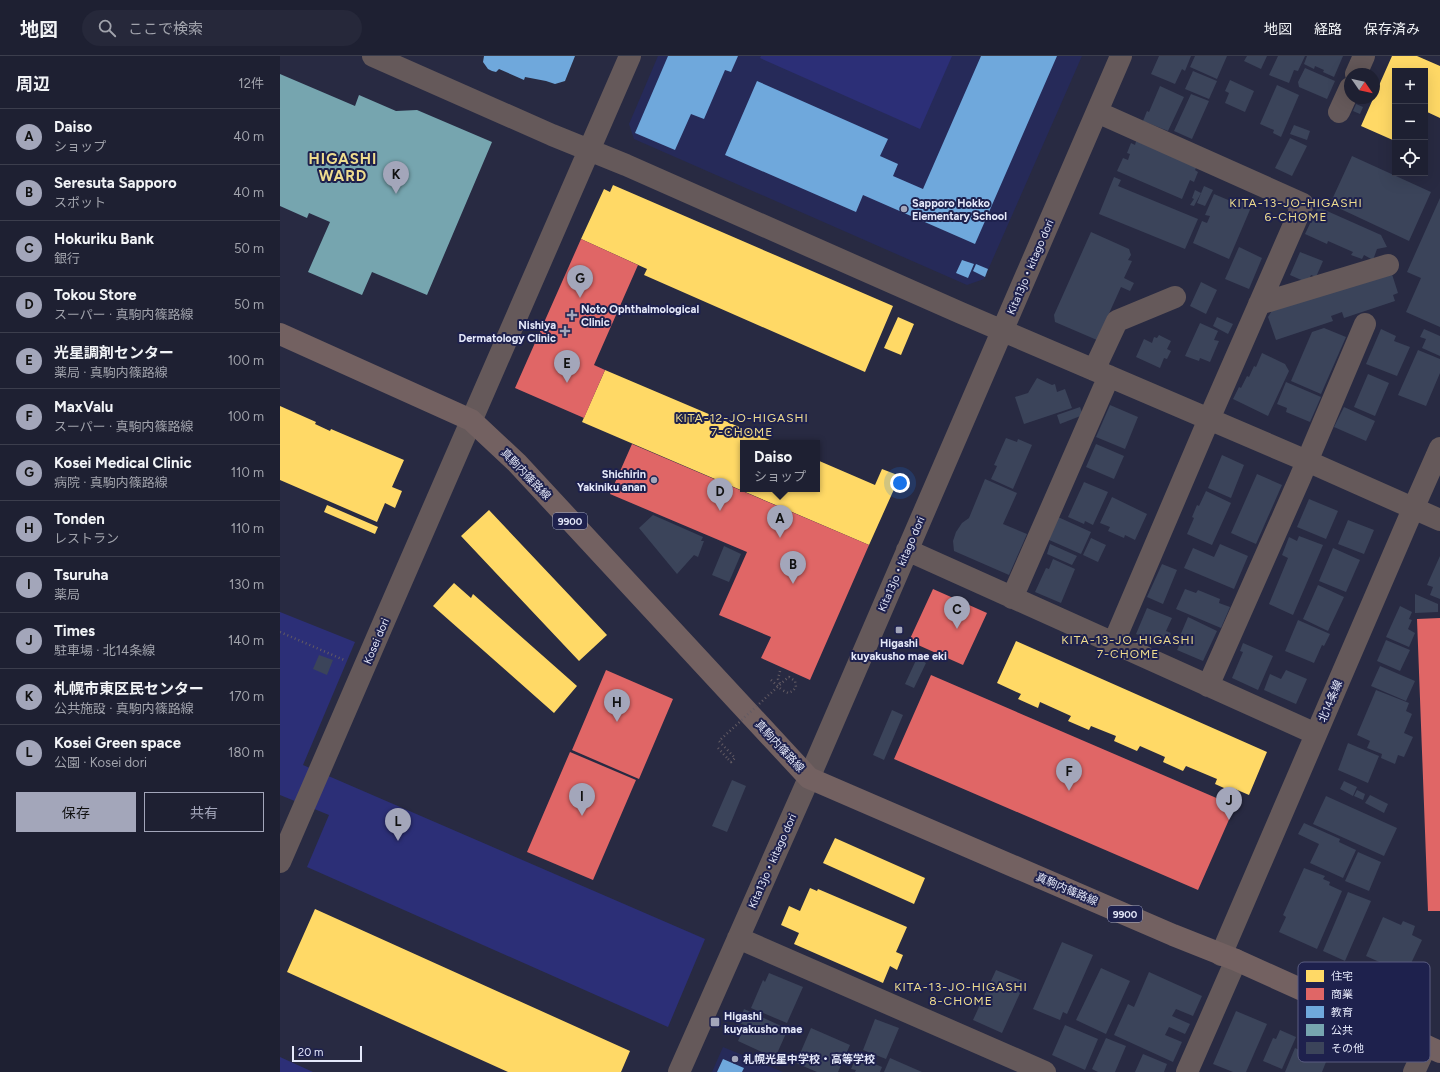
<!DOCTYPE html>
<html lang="ja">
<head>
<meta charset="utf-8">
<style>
	:root { --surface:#1e2032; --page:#26283a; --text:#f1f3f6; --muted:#a1a3ac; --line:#3c3e4d; --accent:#a3a6ba }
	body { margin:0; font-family:Figtree,"Noto Sans JP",sans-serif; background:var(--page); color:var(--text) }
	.controls { position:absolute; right:12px; top:12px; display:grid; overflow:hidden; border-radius:0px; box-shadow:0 4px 16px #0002 }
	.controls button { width:36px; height:36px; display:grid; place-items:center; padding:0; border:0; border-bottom:1px solid var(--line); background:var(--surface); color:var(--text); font:20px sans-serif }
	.compass { position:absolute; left:1064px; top:12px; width:36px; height:36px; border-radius:50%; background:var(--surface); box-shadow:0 4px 16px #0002; rotate:124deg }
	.scale { position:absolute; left:12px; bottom:10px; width:70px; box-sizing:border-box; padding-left:4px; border:2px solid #e5e9fa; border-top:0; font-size:11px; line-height:14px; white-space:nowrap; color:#e5e9fa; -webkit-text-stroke:3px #1e214d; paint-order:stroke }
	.you { position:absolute; left:620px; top:427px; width:14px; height:14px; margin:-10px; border:3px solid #fff; border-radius:50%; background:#1a73e8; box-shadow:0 0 0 6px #1a73e833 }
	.badge { display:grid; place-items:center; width:26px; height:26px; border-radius:50%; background:var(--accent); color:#111; font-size:13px; font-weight:700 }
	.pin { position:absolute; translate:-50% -33px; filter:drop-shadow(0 1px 2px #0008) }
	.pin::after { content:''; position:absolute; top:21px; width:14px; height:12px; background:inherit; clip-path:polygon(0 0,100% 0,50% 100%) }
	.popup { position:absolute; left:460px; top:384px; width:80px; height:52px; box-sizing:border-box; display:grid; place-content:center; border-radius:0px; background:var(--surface); filter:drop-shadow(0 1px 3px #0005); font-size:13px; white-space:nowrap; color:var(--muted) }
	.popup b { font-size:15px; color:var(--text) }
	.popup::after { content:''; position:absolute; left:50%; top:100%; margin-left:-8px; border:8px solid transparent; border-top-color:var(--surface) }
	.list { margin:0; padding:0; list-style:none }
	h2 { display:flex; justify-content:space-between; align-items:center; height:52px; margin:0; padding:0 16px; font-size:17px }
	h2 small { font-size:13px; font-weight:400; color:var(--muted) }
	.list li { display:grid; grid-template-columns:26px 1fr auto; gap:12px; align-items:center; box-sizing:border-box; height:56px; padding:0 16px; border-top:1px solid var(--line) }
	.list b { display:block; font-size:15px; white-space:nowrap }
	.list p { margin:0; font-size:13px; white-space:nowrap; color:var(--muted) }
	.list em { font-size:13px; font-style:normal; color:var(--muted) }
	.actions { display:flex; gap:8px; padding:12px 16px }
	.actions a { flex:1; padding:9px 0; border:1px solid var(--accent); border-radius:0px; text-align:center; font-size:14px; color:var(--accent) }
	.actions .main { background:var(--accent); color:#111 }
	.icon { flex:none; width:22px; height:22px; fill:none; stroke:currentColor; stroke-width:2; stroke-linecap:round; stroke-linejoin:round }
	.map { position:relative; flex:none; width:1160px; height:1016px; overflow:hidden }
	header { display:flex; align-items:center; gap:24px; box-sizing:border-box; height:56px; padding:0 20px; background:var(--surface); border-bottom:1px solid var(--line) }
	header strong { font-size:19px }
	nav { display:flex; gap:22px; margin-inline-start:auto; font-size:14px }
	.search { width:280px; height:36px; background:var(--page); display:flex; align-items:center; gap:10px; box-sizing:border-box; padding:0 14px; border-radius:22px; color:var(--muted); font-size:15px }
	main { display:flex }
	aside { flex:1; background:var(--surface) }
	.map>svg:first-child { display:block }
	.built { fill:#262a59 }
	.green { fill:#2c2f77 }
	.homes { fill:#ffd966 }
	.shops { fill:#e06666 }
	.schools { fill:#6fa8dc }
	.public { fill:#76a5af }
	.building { fill:#3b445a }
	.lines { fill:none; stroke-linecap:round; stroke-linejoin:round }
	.path { stroke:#635b63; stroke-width:2.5; stroke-dasharray:1 3; stroke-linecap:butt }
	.minor { stroke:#65595a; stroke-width:22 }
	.major { stroke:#736161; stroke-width:22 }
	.path-bridge { stroke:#635b63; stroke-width:2.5; stroke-dasharray:1 3; stroke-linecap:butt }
	.poi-dot { fill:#a3a6ba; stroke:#1e214d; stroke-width:1.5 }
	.labels { text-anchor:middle; stroke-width:4; stroke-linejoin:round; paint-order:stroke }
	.shield { fill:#1e214d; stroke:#a9adc6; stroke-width:1 }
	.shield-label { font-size:10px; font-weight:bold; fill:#e5e9fa }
	.poi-label { font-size:11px; font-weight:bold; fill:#e5e9fa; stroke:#1e214d; text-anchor:start }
	.street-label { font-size:11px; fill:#e5e9fa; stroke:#1e214d }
	.neighbourhood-label { font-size:12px; letter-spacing:1px; fill:#efdc8e; stroke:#1e214d }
	.district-label { font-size:15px; font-weight:bold; letter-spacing:1px; fill:#efdc8e; stroke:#1e214d }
	.key { fill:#1e214d; stroke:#5a5d81; stroke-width:1 }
	.key-label { font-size:11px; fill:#e5e9fa }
</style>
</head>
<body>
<header>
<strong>地図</strong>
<div class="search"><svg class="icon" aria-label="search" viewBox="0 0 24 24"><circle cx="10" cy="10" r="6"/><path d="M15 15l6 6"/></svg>ここで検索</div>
<nav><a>地図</a><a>経路</a><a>保存済み</a></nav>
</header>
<main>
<aside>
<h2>周辺<small>12件</small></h2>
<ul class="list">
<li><span class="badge">A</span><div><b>Daiso</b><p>ショップ</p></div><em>40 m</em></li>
<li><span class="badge">B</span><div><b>Seresuta Sapporo</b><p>スポット</p></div><em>40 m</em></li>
<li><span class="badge">C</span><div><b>Hokuriku Bank</b><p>銀行</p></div><em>50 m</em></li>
<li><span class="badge">D</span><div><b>Tokou Store</b><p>スーパー · 真駒内篠路線</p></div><em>50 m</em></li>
<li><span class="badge">E</span><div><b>光星調剤センター</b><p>薬局 · 真駒内篠路線</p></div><em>100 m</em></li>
<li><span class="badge">F</span><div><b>MaxValu</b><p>スーパー · 真駒内篠路線</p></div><em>100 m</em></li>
<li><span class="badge">G</span><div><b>Kosei Medical Clinic</b><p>病院 · 真駒内篠路線</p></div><em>110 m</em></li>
<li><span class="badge">H</span><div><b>Tonden</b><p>レストラン</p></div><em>110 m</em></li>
<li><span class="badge">I</span><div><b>Tsuruha</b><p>薬局</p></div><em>130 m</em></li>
<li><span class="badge">J</span><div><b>Times</b><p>駐車場 · 北14条線</p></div><em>140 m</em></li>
<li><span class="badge">K</span><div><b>札幌市東区民センター</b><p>公共施設 · 真駒内篠路線</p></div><em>170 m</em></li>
<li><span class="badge">L</span><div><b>Kosei Green space</b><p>公園 · Kosei dori</p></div><em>180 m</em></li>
</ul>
<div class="actions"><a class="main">保存</a><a>共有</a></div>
</aside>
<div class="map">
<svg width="1160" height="1016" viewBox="0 0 1160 1016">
	<rect width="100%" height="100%" fill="#282a42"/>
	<path class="built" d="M 378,0 L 802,0 L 704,223 L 687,229 L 354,83 L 349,68 Z
		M 443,991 L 503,1016 L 432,1016 Z"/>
	<path class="green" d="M 481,0 L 672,0 L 640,73 L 480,2 Z
		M 0,556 L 75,586 L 23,709 L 425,883 L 388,971 L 27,811 L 49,759 L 0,739 Z
		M 0,1001 L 33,1016 L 0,1016 Z"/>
	<path class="homes" d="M 1112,0 L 1137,0 L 1160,10 L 1160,62 L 1145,55 L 1145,15 L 1115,15 L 1115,85 L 1081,70 Z
		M 333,129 L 613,250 L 585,316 L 364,219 L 367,213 L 301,183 L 324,133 L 330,136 Z
		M 618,261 L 634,268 L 621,299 L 604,292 Z
		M 325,314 L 497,387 L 463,387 L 463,433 L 537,433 L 537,404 L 595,429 L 602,413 L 620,420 L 589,489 L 302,366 Z
		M 0,350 L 36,366 L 35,368 L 50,375 L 51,373 L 124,404 L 112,431 L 122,435 L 115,452 L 105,447 L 97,466 L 0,424 Z
		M 47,449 L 98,471 L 95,478 L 44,456 Z
		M 209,454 L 327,579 L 299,605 L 181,480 Z
		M 174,527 L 191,542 L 193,538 L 297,630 L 274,657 L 153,550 Z
		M 736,585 L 987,696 L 969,739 L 955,733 L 953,736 L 935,728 L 937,723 L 906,710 L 903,715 L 883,706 L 885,701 L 860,690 L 857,695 L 834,685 L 836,680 L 811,670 L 809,674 L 788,665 L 791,660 L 760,646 L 758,652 L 738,643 L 741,638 L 717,627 Z
		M 555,782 L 645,822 L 634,848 L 543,807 Z
		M 530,832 L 537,835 L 538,833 L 627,871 L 616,896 L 623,899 L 617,914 L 610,910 L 603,927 L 514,888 L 519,877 L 501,869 L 509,850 L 520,855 Z
		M 35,853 L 350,995 L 341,1016 L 228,1016 L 7,916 Z"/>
	<path class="shops" d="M 301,183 L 358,209 L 314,309 L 325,314 L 304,362 L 235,332 Z
		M 352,388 L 589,489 L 530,624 L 481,602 L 491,581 L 439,559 L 467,496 L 330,438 Z
		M 653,533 L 707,557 L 683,609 L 629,585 Z
		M 1160,562 L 1160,855 L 1148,855 L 1137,563 Z
		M 326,614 L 393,643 L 359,723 L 292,694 Z
		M 651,619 L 955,750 L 918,834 L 614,703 Z
		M 290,696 L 356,724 L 313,824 L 247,796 Z"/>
	<path class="schools" d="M 204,0 L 295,0 L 285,25 L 275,28 L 266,25 L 245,21 L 244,24 L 219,13 L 216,16 L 212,15 L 208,13 L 203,6 Z
		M 388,0 L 458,0 L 451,16 L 445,14 L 424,63 L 411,58 L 395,94 L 355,77 Z
		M 701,0 L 777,0 L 695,188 L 583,139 L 576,156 L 445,99 L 477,25 L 608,83 L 600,100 L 618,108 L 613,120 L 643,133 Z
		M 682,204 L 694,208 L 688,222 L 676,217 Z
		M 696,208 L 708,213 L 705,221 L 693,215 Z
		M 443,1003 L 464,1012 L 462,1016 L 437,1016 Z"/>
	<path class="public" d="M 0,18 L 75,50 L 79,39 L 116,55 L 137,54 L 212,86 L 147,239 L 92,216 L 82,239 L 28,216 L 50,166 L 29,157 L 27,162 L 0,150 Z"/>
	<path class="building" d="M 879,0 L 911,0 L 905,15 L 902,13 L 895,28 L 871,18 Z
		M 915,0 L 947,0 L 937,23 L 910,11 Z
		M 967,0 L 987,0 L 981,13 L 964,5 Z
		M 998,0 L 1025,0 L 1018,15 L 1014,14 L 1009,27 L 989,19 Z
		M 1027,0 L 1063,0 L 1054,21 L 1043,16 L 1044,14 L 1035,10 L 1034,13 L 1024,8 Z
		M 1025,12 L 1055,25 L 1047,43 L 1019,31 L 1018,26 Z
		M 913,15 L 937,25 L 929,43 L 905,33 Z
		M 950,24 L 974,35 L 965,56 L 945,47 L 949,37 L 945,35 Z
		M 997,29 L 1019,39 L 1001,81 L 993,77 L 994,74 L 980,68 Z
		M 880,30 L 904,41 L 888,75 L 863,65 L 867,55 L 869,56 Z
		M 911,38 L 929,45 L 912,83 L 894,75 Z
		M 1076,48 L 1083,51 L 1080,58 L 1073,55 Z
		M 1014,69 L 1030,75 L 1027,84 L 1010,78 Z
		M 857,82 L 918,108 L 915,114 L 918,116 L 914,126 L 910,124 L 902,143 L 837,115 L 843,102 L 848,104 L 850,98 L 847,97 L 851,87 L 855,89 Z
		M 1010,82 L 1027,90 L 1012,120 L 995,112 Z
		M 1072,100 L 1151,136 L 1129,185 L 1050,148 Z
		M 834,121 L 841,124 L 838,130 L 918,163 L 905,193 L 819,158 Z
		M 924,130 L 933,134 L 925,150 L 917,147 Z
		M 915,134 L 921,137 L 914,150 L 910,149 L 914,143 L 912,142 Z
		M 934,138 L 953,146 L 952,149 L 956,151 L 960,144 L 972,149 L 949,203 L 913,187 L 922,165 L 927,167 L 930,160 L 925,159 Z
		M 1160,142 L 1160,271 L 1126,256 L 1141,222 L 1127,216 Z
		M 1038,151 L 1101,179 L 1107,191 L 1097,193 L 1093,204 L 1084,199 L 1082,203 L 1071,199 L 1073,196 L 1048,185 L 1047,188 L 1025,178 Z
		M 811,176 L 849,193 L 851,199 L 848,204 L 852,205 L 844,222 L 854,227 L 850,235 L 841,231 L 817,284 L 775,266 L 774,259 Z
		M 959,191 L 982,202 L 969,233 L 945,223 Z
		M 1020,196 L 1043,205 L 1036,221 L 1031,219 L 1028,227 L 1010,219 Z
		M 1111,215 L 1118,237 L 1113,239 L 1115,245 L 1064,262 L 1062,256 L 1051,260 L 1053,265 L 996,284 L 988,261 L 993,253 Z
		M 921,226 L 937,234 L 926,258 L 910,250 Z
		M 937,261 L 953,268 L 948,278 L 933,270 Z
		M 920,267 L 938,275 L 934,284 L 939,285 L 930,306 L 920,302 L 919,305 L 905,300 Z
		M 1044,272 L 1066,281 L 1041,338 L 1011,325 L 1032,276 Z
		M 1101,273 L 1116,280 L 1114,285 L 1130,291 L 1117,320 L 1086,308 Z
		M 1144,273 L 1160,280 L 1160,300 L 1142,292 L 1146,283 L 1140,281 Z
		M 879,279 L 891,285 L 887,293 L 891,295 L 887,303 L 884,302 L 880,312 L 856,301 L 864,283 L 872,287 L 874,281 L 877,282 Z
		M 1138,294 L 1160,303 L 1160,317 L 1146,350 L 1118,339 Z
		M 982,297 L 1005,308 L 1009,315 L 988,360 L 953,343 L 959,331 L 961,332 L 967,320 L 969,321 L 974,310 L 976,311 Z
		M 1088,318 L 1109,327 L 1095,360 L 1074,351 Z
		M 757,322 L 772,329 L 775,328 L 777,336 L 785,333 L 792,352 L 744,368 L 735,341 L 748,337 Z
		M 1006,326 L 1041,341 L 1030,366 L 1006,356 L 1007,352 L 997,348 Z
		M 830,349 L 858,361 L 845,393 L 816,381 Z
		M 800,351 L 803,359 L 780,368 L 777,359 Z
		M 1064,351 L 1095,365 L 1086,385 L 1054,371 Z
		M 726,382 L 737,386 L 738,383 L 752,389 L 733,433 L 711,423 L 717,410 L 714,409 Z
		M 816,388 L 844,400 L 834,423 L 806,411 Z
		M 942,399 L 964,409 L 951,442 L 928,432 Z
		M 977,418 L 1002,429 L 976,488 L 951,477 Z
		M 705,423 L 737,437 L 723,468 L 747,478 L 729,519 L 674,495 L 673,485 L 676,476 L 682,467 L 689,462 Z
		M 804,426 L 828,436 L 813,469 L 805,465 L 804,468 L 788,461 Z
		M 926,435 L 951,447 L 932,489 L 907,478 L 914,462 L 912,461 L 917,449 L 919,450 Z
		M 832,441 L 867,458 L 855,484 L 845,479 L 844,482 L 828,475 L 830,471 L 820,467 Z
		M 1029,443 L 1058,455 L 1046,483 L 1017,471 Z
		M 373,459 L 423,481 L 421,485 L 424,485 L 418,501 L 414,499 L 397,518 L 359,472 Z
		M 778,461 L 811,476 L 801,498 L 767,483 Z
		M 1068,464 L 1094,474 L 1084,498 L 1058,488 Z
		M 1019,480 L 1043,489 L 1013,559 L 989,548 L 1008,502 L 1002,499 L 1009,481 L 1017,485 Z
		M 811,482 L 826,489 L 818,506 L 803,499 Z
		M 770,488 L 797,500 L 792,509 L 767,498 Z
		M 940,488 L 968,500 L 954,533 L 904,512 L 913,492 L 934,501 Z
		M 444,490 L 461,498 L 449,526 L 432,519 Z
		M 1053,492 L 1080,504 L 1066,536 L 1039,525 Z
		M 1160,500 L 1160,543 L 1150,539 L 1153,531 L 1147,529 Z
		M 773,503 L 795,513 L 781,547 L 755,536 L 766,512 L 769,513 Z
		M 882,508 L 897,514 L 883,548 L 867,541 Z
		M 1038,529 L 1064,541 L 1048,575 L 1023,563 Z
		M 905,533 L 916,537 L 918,534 L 940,543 L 939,547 L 950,551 L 941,572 L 896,553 Z
		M 1135,538 L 1158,548 L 1158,556 L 1135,557 Z
		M 1120,550 L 1132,556 L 1129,563 L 1132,564 L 1128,573 L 1135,577 L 1129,591 L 1106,581 Z
		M 867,552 L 892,562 L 886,575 L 891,577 L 886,590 L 856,578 Z
		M 908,561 L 937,575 L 923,605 L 897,594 L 900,588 L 897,587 Z
		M 1018,564 L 1050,578 L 1044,590 L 1042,589 L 1034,607 L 1005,595 Z
		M 1106,584 L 1130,594 L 1120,615 L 1097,605 Z
		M 963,587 L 993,600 L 978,634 L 952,622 L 963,596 L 960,595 Z
		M 39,599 L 53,604 L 47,619 L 33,613 Z
		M 637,602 L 646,607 L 634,632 L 625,628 Z
		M 1100,610 L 1135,625 L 1126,645 L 1091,630 Z
		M 1006,614 L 1027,623 L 1016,648 L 984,634 L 990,618 L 1001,623 Z
		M 1096,634 L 1129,647 L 1126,655 L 1132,658 L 1124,677 L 1133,681 L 1124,701 L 1118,699 L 1115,708 L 1101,702 L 1102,698 L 1087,692 L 1090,685 L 1077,679 Z
		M 612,654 L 623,659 L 604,704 L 593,699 Z
		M 1068,687 L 1099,700 L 1088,727 L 1058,714 Z
		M 452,724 L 466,730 L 447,776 L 432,770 Z
		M 1064,725 L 1077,731 L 1073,740 L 1060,733 Z
		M 1077,734 L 1085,738 L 1083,744 L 1074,740 Z
		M 1090,739 L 1108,748 L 1104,757 L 1085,747 Z
		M 1046,740 L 1117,772 L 1104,800 L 1033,768 Z
		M 1024,767 L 1060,783 L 1059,786 L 1076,794 L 1063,822 L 1030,807 L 1039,788 L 1018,778 Z
		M 1078,796 L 1101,806 L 1089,835 L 1065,825 Z
		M 1024,812 L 1045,820 L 1043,823 L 1050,826 L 1049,829 L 1062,835 L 1037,893 L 999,876 L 1006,861 L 1003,859 Z
		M 1068,836 L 1091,845 L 1065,905 L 1043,895 Z
		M 1103,861 L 1121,869 L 1123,865 L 1135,870 L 1132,879 L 1142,884 L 1126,918 L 1086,900 Z
		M 782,886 L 813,899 L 787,958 L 783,956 L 780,964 L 753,953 Z
		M 821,912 L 850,925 L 826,978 L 796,964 Z
		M 716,914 L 745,926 L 722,977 L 693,964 Z
		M 869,916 L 922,940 L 913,960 L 896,953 L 892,960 L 910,968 L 905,978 L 889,971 L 885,979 L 902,986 L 893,1006 L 834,979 L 848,948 L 854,951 Z
		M 489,917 L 523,931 L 507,967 L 471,952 L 483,924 L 485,926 Z
		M 464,953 L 508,973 L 495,1002 L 458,985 L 465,969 L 459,967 Z
		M 956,955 L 987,968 L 966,1016 L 953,1016 L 933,1008 Z
		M 595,963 L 619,972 L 606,1003 L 583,994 Z
		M 785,969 L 818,983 L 805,1014 L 772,999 Z
		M 531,972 L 570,989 L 558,1016 L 537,1016 L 516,1007 Z
		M 1000,974 L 1016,981 L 1002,1013 L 983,1005 L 993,982 L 996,983 Z
		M 826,982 L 846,990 L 835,1016 L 818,1016 L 812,1013 Z
		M 1015,992 L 1046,1006 L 1042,1016 L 1005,1016 Z
		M 863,998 L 887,1008 L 884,1016 L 855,1016 Z
		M 581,1002 L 602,1011 L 600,1016 L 575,1016 L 576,1014 L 571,1013 L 575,1004 L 579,1006 Z
		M 610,1002 L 642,1016 L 604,1016 Z"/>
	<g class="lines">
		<path class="path" d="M 0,576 L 64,604
			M 500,615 L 498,623 L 500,628
			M 491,624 L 502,634
			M 438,692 L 448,703"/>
		<path class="minor" d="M 93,0 L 272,79 L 346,109 L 681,257 L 1027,405 L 1160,464
			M 1076,18 L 1084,0
			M 817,56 L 1023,148 L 929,363 L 833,588
			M 1059,56 L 1070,32
			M 979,248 L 1108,209
			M 814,314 L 837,265 L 895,241
			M 627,494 L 1036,678
			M 732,542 L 829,320
			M 928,630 L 1020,422 L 1085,268
			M 0,806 C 116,537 233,268 350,0
			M 458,882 L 765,1016
			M 941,899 L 1133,453 L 1160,392
			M 399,1016 L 529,722 L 841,0
			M 907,1016 L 956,904
			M 1134,1016 L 1146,990"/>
		<path class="major" d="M 0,278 L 191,364 L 237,407 L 529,722 L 893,879 L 956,904 L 1160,996"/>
		<path class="path-bridge" d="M 448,703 L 451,706 L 455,702 L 439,685 L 505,624 L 509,621 L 515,625 L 516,631 L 513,635 L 508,637 L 502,634"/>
	</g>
	<g class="poi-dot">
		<circle cx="624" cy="153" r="4"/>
		<path d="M290 253h4v4h4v4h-4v4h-4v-4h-4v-4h4z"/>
		<path d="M283 269h4v4h4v4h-4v4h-4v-4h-4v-4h4z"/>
		<circle cx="374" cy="424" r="4"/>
		<rect x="615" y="570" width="8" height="8" rx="2"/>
		<rect x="430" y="961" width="10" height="10" rx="2"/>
		<circle cx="455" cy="1003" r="4"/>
	</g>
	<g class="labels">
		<g class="shield">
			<rect x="273" y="457" width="34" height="16" rx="3"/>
			<rect x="828" y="850" width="34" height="16" rx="3"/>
		</g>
		<g class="shield-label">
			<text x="290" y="469">9900</text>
			<text x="845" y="862">9900</text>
		</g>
		<g class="poi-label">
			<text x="632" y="151">Sapporo Hokko<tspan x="632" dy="13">Elementary School</tspan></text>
			<text x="301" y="257">Noto Ophthalmological<tspan x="301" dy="13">Clinic</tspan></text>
			<text x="276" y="273" text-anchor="end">Nishiya<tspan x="276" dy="13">Dermatology Clinic</tspan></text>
			<text x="366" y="422" text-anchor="end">Shichirin<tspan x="366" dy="13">Yakiniku anan</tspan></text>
			<text x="619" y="591" text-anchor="middle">Higashi<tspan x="619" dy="13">kuyakusho mae eki</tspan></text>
			<text x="444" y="964">Higashi<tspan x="444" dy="13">kuyakusho mae</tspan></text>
			<text x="463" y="1007">札幌光星中学校・高等学校</text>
		</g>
		<g class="street-label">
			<text transform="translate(750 211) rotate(-67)" y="4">Kita13jo・kitago dori</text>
			<text transform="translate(246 418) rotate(46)" y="4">真駒内篠路線</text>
			<text transform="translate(621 508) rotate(-67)" y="4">Kita13jo・kitago dori</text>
			<text transform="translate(96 585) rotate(-67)" y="4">Kosei dori</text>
			<text transform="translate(1050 645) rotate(-67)" y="4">北14条線</text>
			<text transform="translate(500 690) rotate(47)" y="4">真駒内篠路線</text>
			<text transform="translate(492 805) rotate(-66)" y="4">Kita13jo・kitago dori</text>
			<text transform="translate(787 833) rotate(23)" y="4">真駒内篠路線</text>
		</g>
		<g class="neighbourhood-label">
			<text x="1016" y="151">KITA-13-JO-HIGASHI<tspan x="1016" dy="14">6-CHOME</tspan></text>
			<text x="462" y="366">KITA-12-JO-HIGASHI<tspan x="462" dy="14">7-CHOME</tspan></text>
			<text x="848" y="588">KITA-13-JO-HIGASHI<tspan x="848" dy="14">7-CHOME</tspan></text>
			<text x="681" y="935">KITA-13-JO-HIGASHI<tspan x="681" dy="14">8-CHOME</tspan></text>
		</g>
		<g class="district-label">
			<text x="63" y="108">HIGASHI<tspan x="63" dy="17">WARD</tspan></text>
		</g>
	</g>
	<rect x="1018" y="906" width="132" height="100" rx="6" class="key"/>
	<rect x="1026" y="914" width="18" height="12" fill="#ffd966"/>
	<rect x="1026" y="932" width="18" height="12" fill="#e06666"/>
	<rect x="1026" y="950" width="18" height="12" fill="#6fa8dc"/>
	<rect x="1026" y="968" width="18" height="12" fill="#76a5af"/>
	<rect x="1026" y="986" width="18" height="12" fill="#3b445a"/>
	<g class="key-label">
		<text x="1051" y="924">住宅</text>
		<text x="1051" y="942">商業</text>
		<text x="1051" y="960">教育</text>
		<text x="1051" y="978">公共</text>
		<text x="1051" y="996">その他</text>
	</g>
</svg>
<div class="controls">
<button>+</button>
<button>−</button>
<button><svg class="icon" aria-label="locate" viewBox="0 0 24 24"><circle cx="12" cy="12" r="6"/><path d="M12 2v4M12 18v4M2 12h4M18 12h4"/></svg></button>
</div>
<svg class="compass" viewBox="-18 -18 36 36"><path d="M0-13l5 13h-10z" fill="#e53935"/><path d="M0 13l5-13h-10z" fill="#a1a3ac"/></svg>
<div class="scale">20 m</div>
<div class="you"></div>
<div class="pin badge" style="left:500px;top:482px">A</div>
<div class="popup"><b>Daiso</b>ショップ</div>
<div class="pin badge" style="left:513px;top:528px">B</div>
<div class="pin badge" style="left:677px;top:573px">C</div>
<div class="pin badge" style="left:440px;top:455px">D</div>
<div class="pin badge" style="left:287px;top:327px">E</div>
<div class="pin badge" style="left:789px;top:735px">F</div>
<div class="pin badge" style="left:300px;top:242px">G</div>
<div class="pin badge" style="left:337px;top:666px">H</div>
<div class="pin badge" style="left:302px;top:760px">I</div>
<div class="pin badge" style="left:949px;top:764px">J</div>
<div class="pin badge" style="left:116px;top:138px">K</div>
<div class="pin badge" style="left:118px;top:785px">L</div>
</div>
</main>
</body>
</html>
